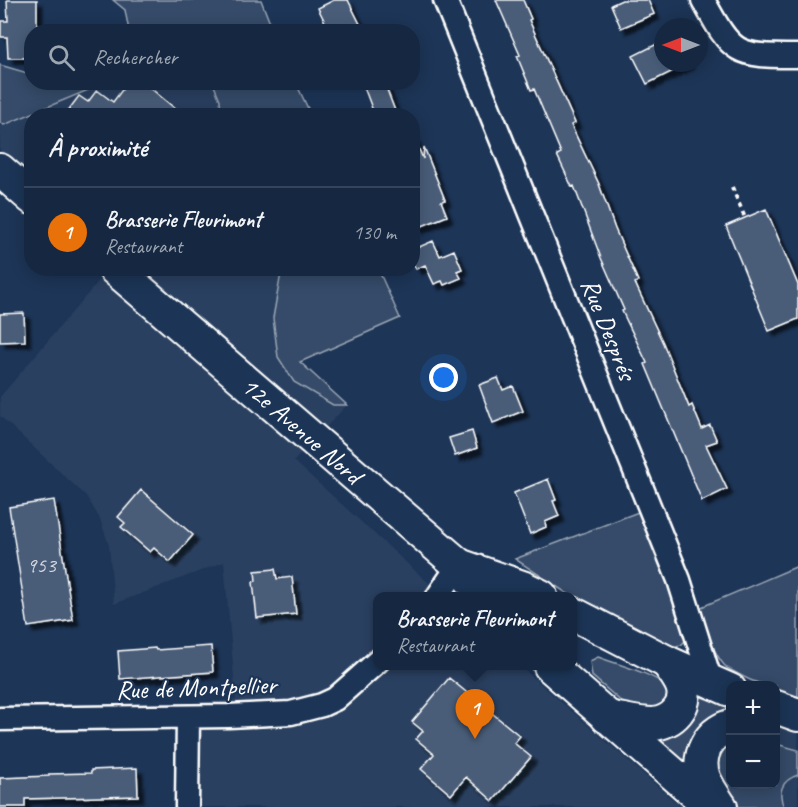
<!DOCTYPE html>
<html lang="fr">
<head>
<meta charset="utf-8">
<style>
	:root { --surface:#162841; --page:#23344c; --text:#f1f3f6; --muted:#9ea6b1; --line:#35445a; --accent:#ffd166 }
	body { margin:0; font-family:Caveat,sans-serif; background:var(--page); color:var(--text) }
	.controls { position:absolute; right:18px; bottom:18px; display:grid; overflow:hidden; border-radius:12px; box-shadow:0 3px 15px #0003 }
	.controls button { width:54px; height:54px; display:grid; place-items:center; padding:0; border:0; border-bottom:2px solid var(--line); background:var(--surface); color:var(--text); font:30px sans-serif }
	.compass { position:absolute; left:654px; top:18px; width:54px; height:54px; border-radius:50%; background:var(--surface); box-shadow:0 3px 15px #0003; rotate:270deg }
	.you { position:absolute; left:444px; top:378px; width:21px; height:21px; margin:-15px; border:4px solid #fff; border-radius:50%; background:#1a73e8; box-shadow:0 0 0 9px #1a73e833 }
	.badge { display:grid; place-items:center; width:39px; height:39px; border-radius:50%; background:var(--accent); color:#fff; font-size:20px; font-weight:700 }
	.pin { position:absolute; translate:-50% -50px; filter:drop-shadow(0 2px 3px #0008) }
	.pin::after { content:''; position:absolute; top:32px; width:21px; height:18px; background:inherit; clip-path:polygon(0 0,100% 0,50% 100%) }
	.popup { position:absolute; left:373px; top:592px; width:204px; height:78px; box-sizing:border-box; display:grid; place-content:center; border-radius:12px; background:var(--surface); filter:drop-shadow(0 2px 4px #0005); font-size:20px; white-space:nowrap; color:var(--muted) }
	.popup b { font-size:22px; color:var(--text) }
	.popup::after { content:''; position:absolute; left:50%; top:100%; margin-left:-12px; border:12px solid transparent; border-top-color:var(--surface) }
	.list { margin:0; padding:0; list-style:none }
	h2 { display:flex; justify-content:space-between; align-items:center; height:78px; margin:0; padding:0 24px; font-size:26px }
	h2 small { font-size:20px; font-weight:400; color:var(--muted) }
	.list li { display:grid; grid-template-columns:39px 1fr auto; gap:18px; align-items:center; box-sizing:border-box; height:90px; padding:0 24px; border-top:2px solid var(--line) }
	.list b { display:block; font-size:22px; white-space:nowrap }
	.list p { margin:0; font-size:20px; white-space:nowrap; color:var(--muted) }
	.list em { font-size:20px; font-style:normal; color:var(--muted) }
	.icon { flex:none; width:33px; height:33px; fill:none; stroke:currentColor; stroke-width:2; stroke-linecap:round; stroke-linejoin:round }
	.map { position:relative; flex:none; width:798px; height:807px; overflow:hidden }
	.search { position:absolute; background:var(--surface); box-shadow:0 3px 15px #0003; left:24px; top:24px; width:396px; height:66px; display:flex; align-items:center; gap:15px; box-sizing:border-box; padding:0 21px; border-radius:24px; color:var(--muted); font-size:22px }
	.panel { position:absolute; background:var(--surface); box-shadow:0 3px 15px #0003; left:24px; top:108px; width:396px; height:168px; border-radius:24px }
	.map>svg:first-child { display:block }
	.built { fill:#2a4161 }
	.green { fill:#364b69; stroke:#9aa5b4; stroke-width:1.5 }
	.building { fill:#4a5d79; stroke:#fff; stroke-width:1.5; filter:url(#shadow) }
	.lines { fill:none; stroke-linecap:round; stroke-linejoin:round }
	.street-casing { stroke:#fff; stroke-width:27 }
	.secondary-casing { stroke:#fff; stroke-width:36 }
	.path { stroke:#fff; stroke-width:4; stroke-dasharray:4.5 4.5; stroke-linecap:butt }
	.street { stroke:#1d3557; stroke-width:22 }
	.secondary { stroke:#1d3557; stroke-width:32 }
	.labels { text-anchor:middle; stroke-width:4.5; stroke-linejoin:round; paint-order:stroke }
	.number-label { font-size:22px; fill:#d2d6de }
	.street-label { font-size:26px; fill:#fff; stroke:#1d3557 }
</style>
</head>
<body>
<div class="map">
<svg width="798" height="807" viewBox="0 0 798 807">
	<defs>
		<filter id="shadow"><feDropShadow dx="5.5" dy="5.5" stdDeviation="1.5" flood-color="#0009"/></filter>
	</defs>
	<rect width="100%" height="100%" fill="#1d3557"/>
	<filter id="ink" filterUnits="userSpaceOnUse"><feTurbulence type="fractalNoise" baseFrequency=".0167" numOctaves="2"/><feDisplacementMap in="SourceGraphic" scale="12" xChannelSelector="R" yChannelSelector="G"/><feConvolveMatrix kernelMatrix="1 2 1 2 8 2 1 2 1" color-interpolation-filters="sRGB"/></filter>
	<g filter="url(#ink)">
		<path class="built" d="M 105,83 L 296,83 L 311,115 L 32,116 L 31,198 L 0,170 L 0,126 Z
			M 109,269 L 378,269 L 400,318 L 300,362 L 347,405 L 294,461 L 443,596 L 378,596 L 378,666 L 520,666 L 681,807 L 199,807 L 196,703 L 236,700 L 224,562 L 114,604 L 109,545 L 100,519 L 87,497 L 0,416 L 0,397 Z
			M 776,728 L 798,731 L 798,807 L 721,807 L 730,784 L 776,784 Z"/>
		<path class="green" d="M 113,0 L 261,0 L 273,31 L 129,31 L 125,10 Z
			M 0,65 L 31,74 L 32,82 L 105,83 L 4,125 L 0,122 Z
			M 213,83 L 296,83 L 311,115 L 221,115 L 220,100 Z
			M 284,269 L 378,269 L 400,318 L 300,362 L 347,405 L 333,405 L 294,382 L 278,357 L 273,318 L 281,273 Z
			M 641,511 L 680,616 L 686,640 L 681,645 L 670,647 L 634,629 L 571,596 L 515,559 Z
			M 798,566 L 798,698 L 776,690 L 776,686 C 763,685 755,683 744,677 C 739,674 732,671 727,668 C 714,657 704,624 699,608 Z
			M 598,657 C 613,663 659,675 667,688 C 671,696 668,704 666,711 L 639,717 L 592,676 L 590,661 Z
			M 696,695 L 730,707 L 730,716 L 694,776 L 645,732 Z
			M 730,736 L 730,784 L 776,784 L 776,744 L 798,750 L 798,775 C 782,780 777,792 784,807 L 736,807 L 710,759 Z"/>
		<path class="building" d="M 7,0 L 37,0 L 37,32 L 32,32 L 32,58 L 8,58 L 7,37 L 1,37 L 1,21 L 8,21 Z
			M 334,0 L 348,0 L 364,32 L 330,32 L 318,8 Z
			M 496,0 L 523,0 L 531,19 L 529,20 L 575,123 L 571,125 L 599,184 L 615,229 L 638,281 L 635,283 L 663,343 L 689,407 L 692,405 L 702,429 L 710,425 L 717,441 L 706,445 L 727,489 L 702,501 L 645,364 L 647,363 L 622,311 L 624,310 L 601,258 L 574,186 L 572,187 L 557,155 L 561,153 L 534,89 L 531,90 L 517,56 L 520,55 Z
			M 622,0 L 648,0 L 654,14 L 621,28 L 611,5 Z
			M 663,41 L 663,63 L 689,63 L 647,84 L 633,56 Z
			M 128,82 L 143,82 L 184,116 L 64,116 L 79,96 L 88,102 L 97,90 L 113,102 Z
			M 362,82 L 384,82 L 397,116 L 375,116 Z
			M 413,135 L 423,159 L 424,147 L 445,200 L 441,201 L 447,216 L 417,228 L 412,215 Z
			M 766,209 L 798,285 L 798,319 L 769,331 L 726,226 Z
			M 433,241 L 440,256 L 454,250 L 462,269 L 457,271 L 461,278 L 444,285 L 442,281 L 434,284 L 425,265 L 416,269 L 412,261 L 412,250 Z
			M 24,313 L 25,341 L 0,342 L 0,314 Z
			M 498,378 L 503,390 L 513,386 L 523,411 L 493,423 L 479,385 Z
			M 472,431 L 477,448 L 455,456 L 449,438 Z
			M 548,479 L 556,500 L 553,501 L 559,516 L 545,522 L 546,527 L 530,534 L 514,493 Z
			M 141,490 L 193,535 L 170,562 L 154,548 L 150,552 L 121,527 L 125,523 L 118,517 Z
			M 54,500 L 73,620 L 28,627 L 9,507 Z
			M 275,569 L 277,579 L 292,577 L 296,614 L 257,618 L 253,582 L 256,581 L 255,571 Z
			M 211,646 L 213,672 L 120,679 L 118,651 L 155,648 L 156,650 Z
			M 449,678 L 520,736 L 514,743 L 531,757 L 493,801 L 466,777 L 451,795 L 421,769 L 434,754 L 416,739 L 423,731 L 412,722 Z
			M 137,768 L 138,796 L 25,799 L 25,807 L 0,807 L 0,778 L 49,776 L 49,774 L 91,773 L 91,770 Z"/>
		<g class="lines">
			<defs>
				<path id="street" d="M 445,0 L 679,580 L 711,682
					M 703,0 C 733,55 735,56 798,56
					M 438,596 L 459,565
					M 0,719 L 229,716 L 291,713 L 322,705 L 335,699 L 378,661
					M 187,807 L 188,717"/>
				<g id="secondary">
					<path d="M 0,170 L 32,198"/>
					<path id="s1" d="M 114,268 L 459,565 L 483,596"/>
					<path d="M 459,565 L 522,587 L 541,596"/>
					<path d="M 572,613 L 667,662 L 730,690"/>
					<path d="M 550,666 L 711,807"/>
					<path d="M 776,707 L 798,715"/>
					<path d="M 607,717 C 621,719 638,724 653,724 C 672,723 689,705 682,686 C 679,678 672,669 667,662"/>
					<path d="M 721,807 C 715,798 708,788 704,778 C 696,756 708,733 730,726"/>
				</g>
			</defs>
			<use href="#street" class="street-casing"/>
			<use href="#secondary" class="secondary-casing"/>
			<path class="path" d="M 732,187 L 745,218"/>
			<use href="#street" class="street"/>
			<use href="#secondary" class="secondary"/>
		</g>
	</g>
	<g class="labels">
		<g class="number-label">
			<text x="41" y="572">953</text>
		</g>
		<g class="street-label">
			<text transform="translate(609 329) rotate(68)" y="9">Rue Després</text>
			<text dy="9" stroke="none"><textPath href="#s1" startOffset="248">12e Avenue Nord</textPath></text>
			<text transform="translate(196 687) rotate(-2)" y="9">Rue de Montpellier</text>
		</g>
	</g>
</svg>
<div class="controls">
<button>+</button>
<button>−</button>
</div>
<svg class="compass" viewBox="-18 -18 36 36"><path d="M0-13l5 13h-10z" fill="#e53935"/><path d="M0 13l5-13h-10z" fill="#9ea6b1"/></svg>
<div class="you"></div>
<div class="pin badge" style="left:475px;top:739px;background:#e8710a">1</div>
<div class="popup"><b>Brasserie Fleurimont</b>Restaurant</div>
<div class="search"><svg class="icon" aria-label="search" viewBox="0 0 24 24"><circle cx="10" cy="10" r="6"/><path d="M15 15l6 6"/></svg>Rechercher</div>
<section class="panel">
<h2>À proximité<small></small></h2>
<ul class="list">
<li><span class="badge" style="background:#e8710a">1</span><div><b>Brasserie Fleurimont</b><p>Restaurant</p></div><em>130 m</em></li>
</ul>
</section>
</div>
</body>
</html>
